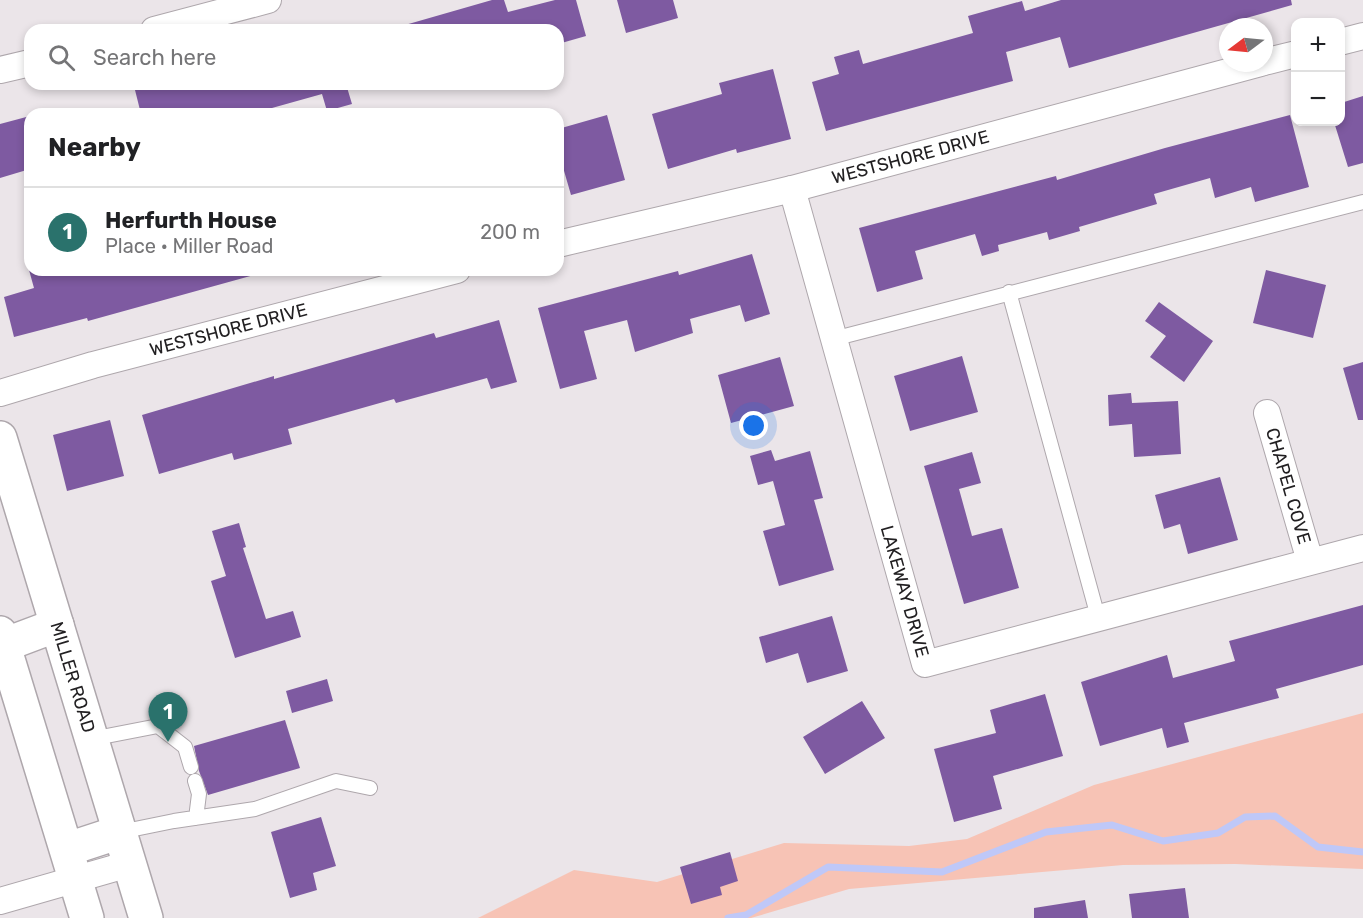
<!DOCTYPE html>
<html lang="en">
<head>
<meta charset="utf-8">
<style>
	:root { --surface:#fff; --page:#f2f2f2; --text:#202124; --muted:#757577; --line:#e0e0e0; --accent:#2a726c }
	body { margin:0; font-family:Rubik,sans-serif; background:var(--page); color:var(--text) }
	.controls { position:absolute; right:18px; top:18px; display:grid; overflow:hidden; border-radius:12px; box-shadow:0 3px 9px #0003 }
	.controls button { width:54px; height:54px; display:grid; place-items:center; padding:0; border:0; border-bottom:2px solid var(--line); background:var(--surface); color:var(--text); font:30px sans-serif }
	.compass { position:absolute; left:1219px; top:18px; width:54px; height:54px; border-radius:50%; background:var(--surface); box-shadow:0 3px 9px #0003; rotate:254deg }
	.you { position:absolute; left:754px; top:426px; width:21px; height:21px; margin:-15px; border:4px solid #fff; border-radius:50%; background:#1a73e8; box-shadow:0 0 0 9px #1a73e833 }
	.badge { display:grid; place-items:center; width:39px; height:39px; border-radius:50%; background:var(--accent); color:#fff; font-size:20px; font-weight:700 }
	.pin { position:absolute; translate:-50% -50px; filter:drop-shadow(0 2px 3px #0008) }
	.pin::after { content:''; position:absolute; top:32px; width:21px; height:18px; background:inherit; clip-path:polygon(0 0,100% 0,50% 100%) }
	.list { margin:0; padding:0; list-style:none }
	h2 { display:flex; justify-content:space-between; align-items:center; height:78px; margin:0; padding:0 24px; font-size:26px }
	h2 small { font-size:20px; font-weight:400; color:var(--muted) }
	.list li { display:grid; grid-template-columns:39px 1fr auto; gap:18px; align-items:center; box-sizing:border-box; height:90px; padding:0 24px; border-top:2px solid var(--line) }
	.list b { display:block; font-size:22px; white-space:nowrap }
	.list p { margin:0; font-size:20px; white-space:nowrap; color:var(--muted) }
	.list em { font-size:20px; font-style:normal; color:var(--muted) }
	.icon { flex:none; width:33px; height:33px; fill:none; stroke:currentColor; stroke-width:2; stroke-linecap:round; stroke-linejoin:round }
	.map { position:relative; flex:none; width:1363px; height:918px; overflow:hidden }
	.search { position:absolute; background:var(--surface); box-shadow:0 3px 9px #0003; left:24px; top:24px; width:540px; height:66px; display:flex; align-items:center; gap:15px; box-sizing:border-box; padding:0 21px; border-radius:18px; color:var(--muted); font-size:22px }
	.panel { position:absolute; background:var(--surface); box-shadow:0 3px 9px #0003; left:24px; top:108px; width:540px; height:168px; border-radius:18px }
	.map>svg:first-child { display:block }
	.green { fill:#f7c3b5 }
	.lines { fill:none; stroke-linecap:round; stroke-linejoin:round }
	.stream { stroke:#bfc8f8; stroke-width:7 }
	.building { fill:#7e5aa1 }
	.service-casing { stroke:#aea7ac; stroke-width:16 }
	.minor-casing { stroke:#aea7ac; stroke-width:28 }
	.secondary-casing { stroke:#aea7ac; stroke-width:36 }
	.service { stroke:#fff; stroke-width:14 }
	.minor { stroke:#fff; stroke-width:26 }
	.secondary { stroke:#fff; stroke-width:33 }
	.labels { text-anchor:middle; stroke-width:6; stroke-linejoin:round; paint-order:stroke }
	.street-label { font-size:18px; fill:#222022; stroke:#fff }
</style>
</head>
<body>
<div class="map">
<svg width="1363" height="918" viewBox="0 0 1363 918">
	<rect width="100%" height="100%" fill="#ebe5e9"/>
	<path class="green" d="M 1363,713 L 1363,869 L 1235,864 L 1123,865 L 849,889 L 751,918 L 478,918 L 574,870 L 657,882 L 784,843 L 909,846 L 967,839 L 1094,785 Z"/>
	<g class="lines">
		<path class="stream" d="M 728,918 L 746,915 L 828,867 L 942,872 L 1046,832 L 1112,825 L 1163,841 L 1218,833 L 1245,817 L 1275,816 L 1318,847 L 1363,852"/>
	</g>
	<path class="building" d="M 492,0 L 504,0 L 508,12 L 555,0 L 576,0 L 586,36 L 558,44 L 558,30 L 406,30 L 405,25 Z
		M 617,0 L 673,0 L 678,18 L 626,33 Z
		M 1061,0 L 1291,0 L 1292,5 L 1069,68 L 1060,37 L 1006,52 L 1013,81 L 826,131 L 812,82 L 839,74 L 834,57 L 859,50 L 863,64 L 973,33 L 968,16 L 1022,1 L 1025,11 Z
		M 773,69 L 791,139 L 737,153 L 736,149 L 668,169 L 652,114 L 722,94 L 719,83 Z
		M 158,84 L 346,84 L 352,104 L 327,111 L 322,94 L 272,108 L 274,114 L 141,114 L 135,90 Z
		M 1363,96 L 1363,163 L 1348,167 L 1334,122 L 1341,122 L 1341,103 Z
		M 607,115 L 625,180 L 571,195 L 558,150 L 558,129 Z
		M 1290,115 L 1309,187 L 1255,202 L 1251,187 L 1215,198 L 1210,178 L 1154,194 L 1157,204 L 1079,227 L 1080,231 L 1049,240 L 1047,232 L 998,245 L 999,251 L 982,256 L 975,234 L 915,251 L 923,279 L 877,292 L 859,228 L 1056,176 L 1057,180 L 1165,148 Z
		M 30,116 L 30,169 L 0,178 L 0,124 Z
		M 752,254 L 770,314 L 745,322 L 740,305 L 690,319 L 693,333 L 635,352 L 627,320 L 584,331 L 597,379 L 560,389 L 538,308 L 678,271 L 679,275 Z
		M 29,270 L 254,270 L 254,275 L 88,321 L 87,318 L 14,337 L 4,297 L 34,288 Z
		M 1266,270 L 1326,285 L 1313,338 L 1253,323 Z
		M 1159,302 L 1213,341 L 1184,382 L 1150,357 L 1166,336 L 1145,321 Z
		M 499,320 L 517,382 L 491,389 L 487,378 L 396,403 L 394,399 L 288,429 L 292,444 L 234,460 L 232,453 L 159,474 L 142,415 L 274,376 L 274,379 L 434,333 L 436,338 Z
		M 962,356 L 978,412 L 910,431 L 894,376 Z
		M 780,357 L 794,406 L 731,423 L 718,375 Z
		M 1363,362 L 1363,420 L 1358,420 L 1343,368 Z
		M 1131,393 L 1132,403 L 1178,401 L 1181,454 L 1134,457 L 1132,424 L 1109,426 L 1108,395 Z
		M 110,420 L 124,476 L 67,491 L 53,435 Z
		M 771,450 L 775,461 L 810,451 L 823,498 L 814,500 L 834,570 L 779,586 L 763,531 L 785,525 L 773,481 L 758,485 L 750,456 Z
		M 972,452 L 981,483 L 959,489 L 972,536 L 1002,528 L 1019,588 L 964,604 L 924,466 Z
		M 1220,477 L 1238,540 L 1188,554 L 1180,524 L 1164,529 L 1155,495 Z
		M 239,523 L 246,547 L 243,548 L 266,619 L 293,611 L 301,637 L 235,658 L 211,581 L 226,576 L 212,531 Z
		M 1363,605 L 1363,665 L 1276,689 L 1279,698 L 1184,723 L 1189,742 L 1167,748 L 1162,728 L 1100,746 L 1081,682 L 1167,655 L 1173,678 L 1235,661 L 1229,641 Z
		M 832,616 L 848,671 L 807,683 L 798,653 L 766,663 L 759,637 Z
		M 327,679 L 333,701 L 292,713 L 286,691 Z
		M 1045,694 L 1063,756 L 993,776 L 1002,809 L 954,822 L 934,749 L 996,733 L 990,710 Z
		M 862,701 L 885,738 L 825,774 L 803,737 Z
		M 285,720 L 300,768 L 208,795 L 199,771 L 194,746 Z
		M 321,817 L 336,866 L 313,873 L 317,890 L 290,898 L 271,832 Z
		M 730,852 L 738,881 L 720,887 L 722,895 L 691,904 L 680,867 Z
		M 1185,888 L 1189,918 L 1132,918 L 1129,894 Z
		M 1085,900 L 1088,918 L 1034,918 L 1034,908 Z"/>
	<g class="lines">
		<defs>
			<path id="service" d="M 1009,292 L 1098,617
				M 833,339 L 1363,202
				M 91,739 L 158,726 L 185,747 L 191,767
				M 195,781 L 199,794 L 196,818
				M 120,832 L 174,821 L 255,809 L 336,781 L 370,788"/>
			<g id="minor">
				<path d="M 154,30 L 268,0"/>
				<path d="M 1340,42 L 1363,36"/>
				<path d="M 1264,62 L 1296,54"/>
				<path d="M 0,70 L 30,63"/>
				<path id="s1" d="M 792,189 L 925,664 L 1363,548"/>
				<path id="s2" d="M 558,244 L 792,189 L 1261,63"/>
				<path id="s3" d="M 0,393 L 93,365 L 457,270"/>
				<path id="s4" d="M 1267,413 L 1310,561"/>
				<path d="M 0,901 L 129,864"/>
			</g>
			<g id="secondary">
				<path id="s5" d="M 0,438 L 146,918"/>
				<path d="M 0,633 L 87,918"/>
				<path d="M 4,645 L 57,625"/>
				<path d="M 68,849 L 120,832"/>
			</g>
		</defs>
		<use href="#service" class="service-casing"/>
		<use href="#minor" class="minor-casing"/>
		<use href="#secondary" class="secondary-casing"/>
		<use href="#service" class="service"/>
		<use href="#minor" class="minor"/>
		<use href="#secondary" class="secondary"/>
	</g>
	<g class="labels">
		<g class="street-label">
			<text dy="6" stroke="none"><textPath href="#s2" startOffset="363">WESTSHORE DRIVE</textPath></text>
			<text dy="6" stroke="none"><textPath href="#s3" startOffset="237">WESTSHORE DRIVE</textPath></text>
			<text dy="6" stroke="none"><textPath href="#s4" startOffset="76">CHAPEL COVE</textPath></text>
			<text dy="6" stroke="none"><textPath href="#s1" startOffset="418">LAKEWAY DRIVE</textPath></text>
			<text dy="6" stroke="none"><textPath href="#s5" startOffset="250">MILLER ROAD</textPath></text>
		</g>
	</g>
</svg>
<div class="controls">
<button>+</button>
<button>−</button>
</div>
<svg class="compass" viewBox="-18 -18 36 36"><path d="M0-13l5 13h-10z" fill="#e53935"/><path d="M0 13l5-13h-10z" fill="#757577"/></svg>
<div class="you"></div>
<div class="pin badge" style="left:168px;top:742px">1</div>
<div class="search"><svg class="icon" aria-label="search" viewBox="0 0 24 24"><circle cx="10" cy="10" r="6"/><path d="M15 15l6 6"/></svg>Search here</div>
<section class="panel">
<h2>Nearby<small></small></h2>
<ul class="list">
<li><span class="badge">1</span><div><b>Herfurth House</b><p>Place · Miller Road</p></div><em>200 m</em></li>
</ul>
</section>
</div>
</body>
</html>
